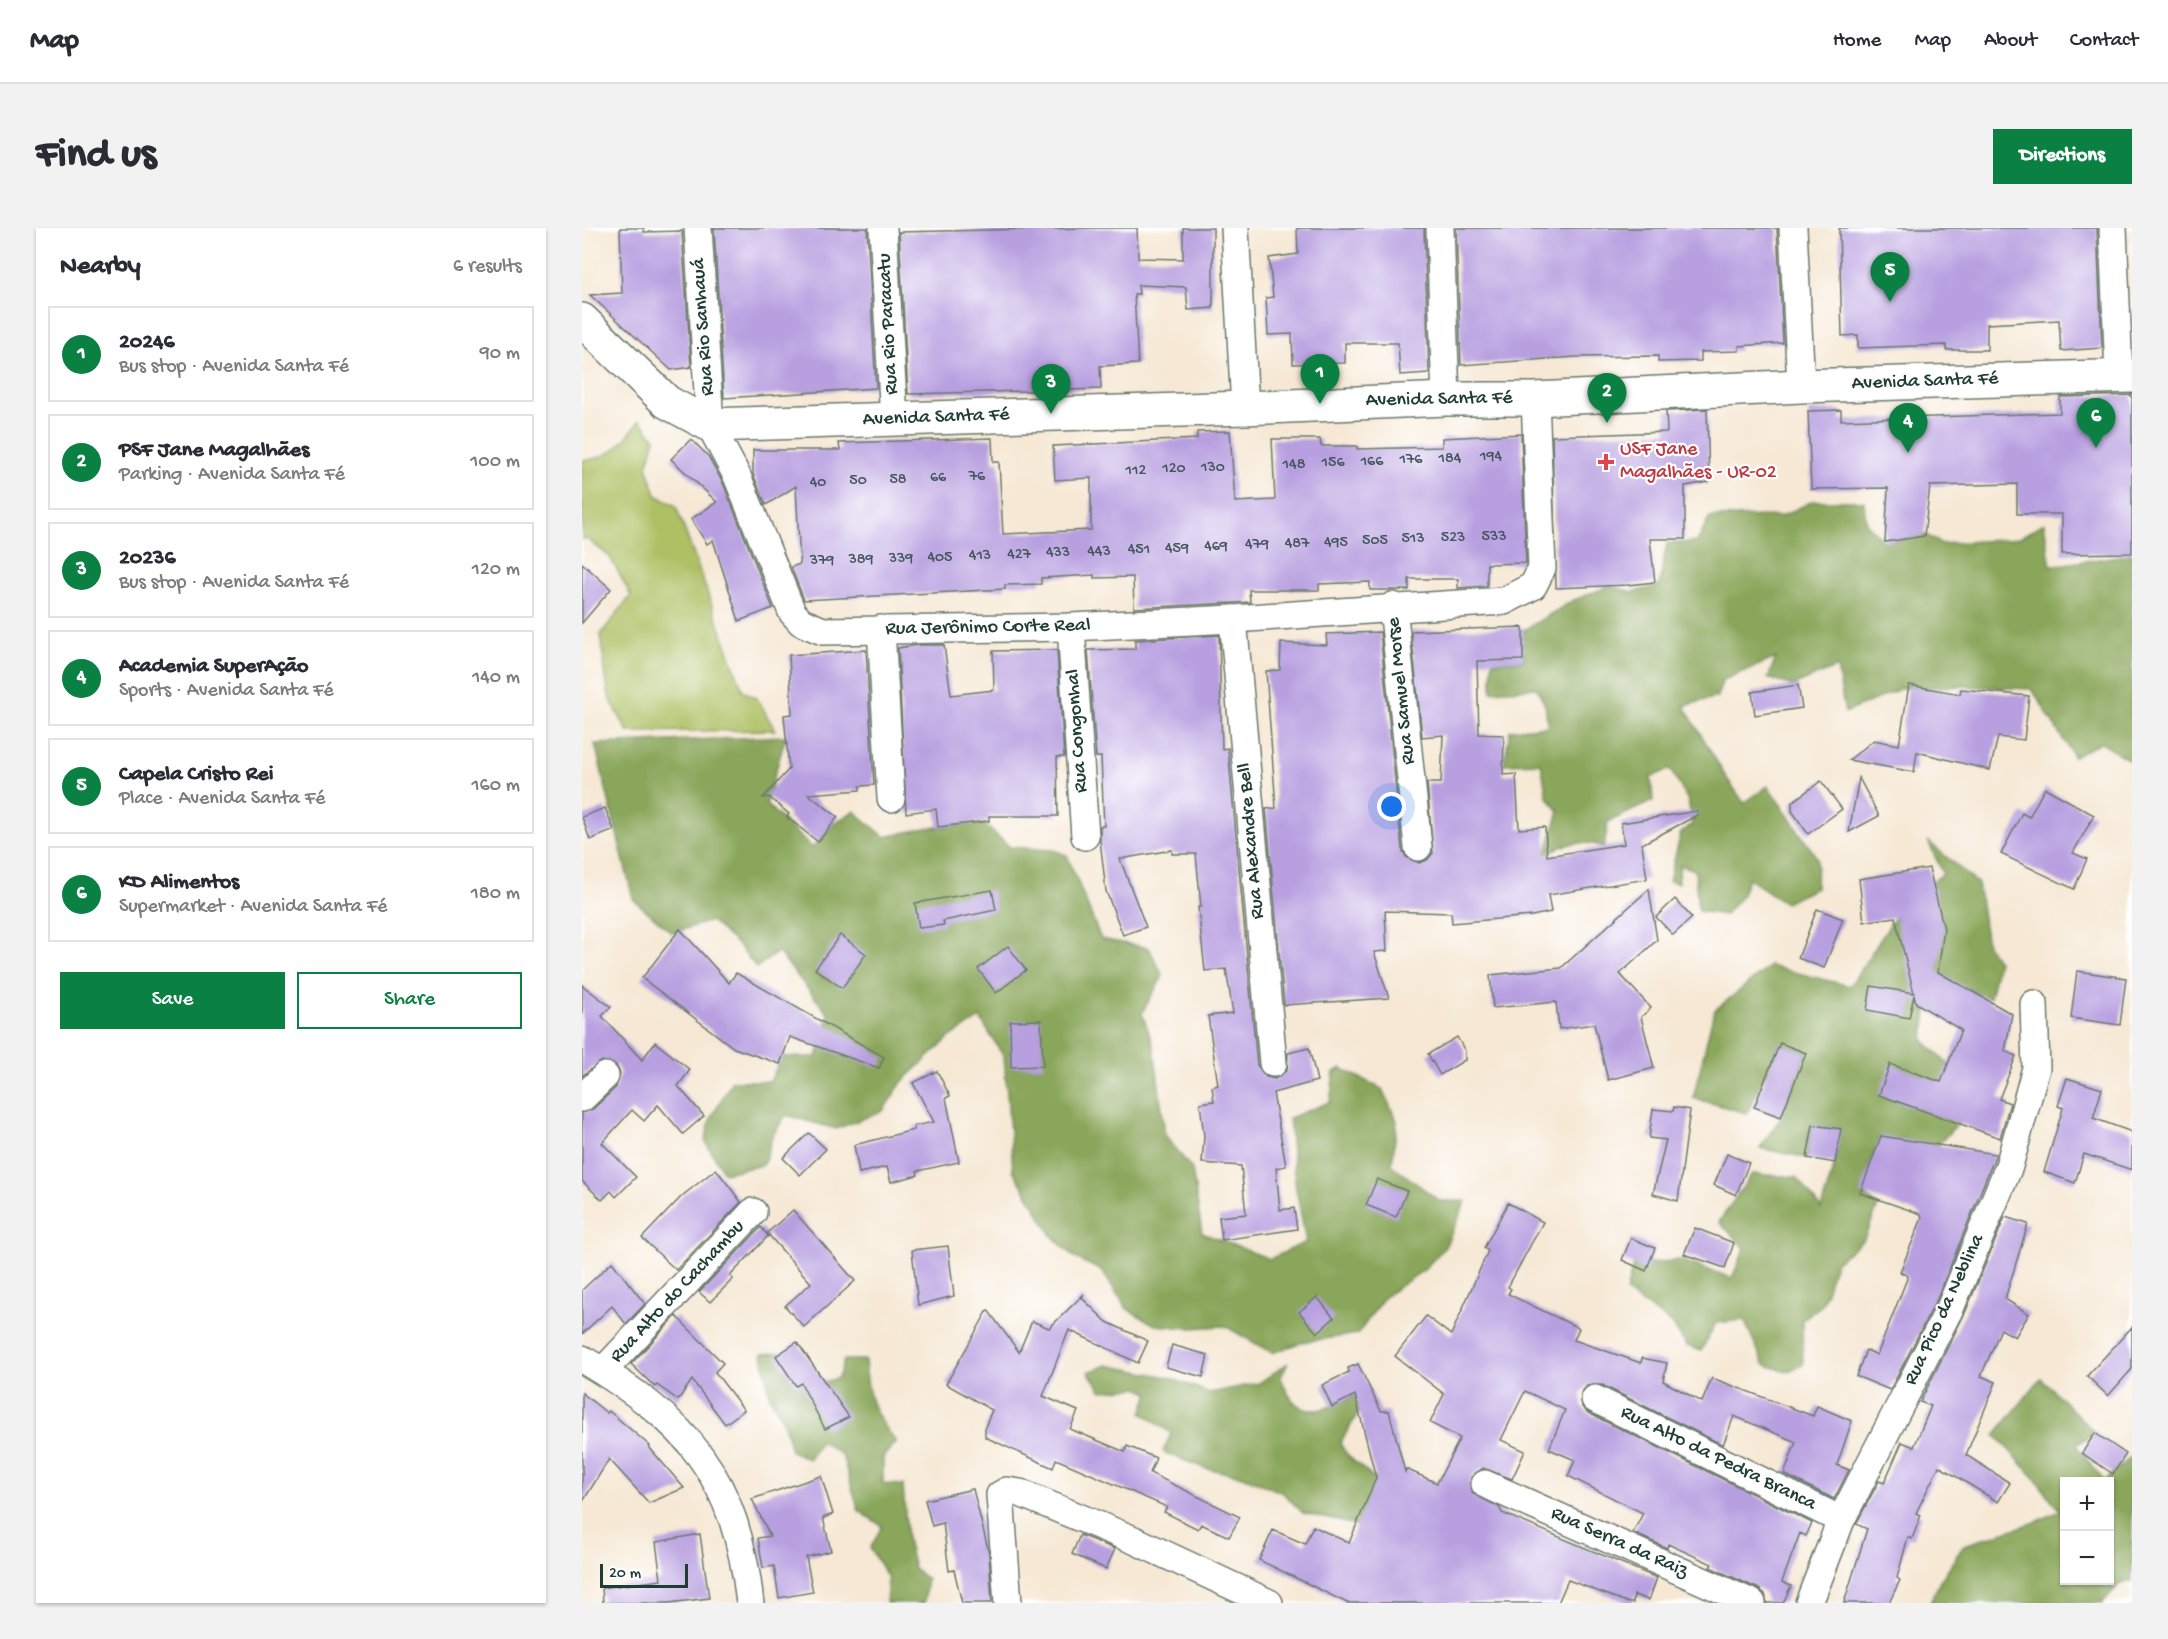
<!DOCTYPE html>
<meta charset="utf-8">
<style>
body{margin:0;font-family:"Gochi Hand",sans-serif;background:#f2f2f3;color:#2b2b33}
.controls{position:absolute;right:18px;bottom:18px;display:grid;overflow:hidden;border-radius:0px;box-shadow:0 2px 4px #0004}
.controls button{width:54px;height:54px;display:grid;place-items:center;padding:0;border:0;border-bottom:2px solid #e1e1e2;background:#fff;color:#2b2b33;font:30px sans-serif}
.scale{position:absolute;left:18px;bottom:15px;width:88px;box-sizing:border-box;padding-left:6px;border:3px solid #1f3d34;border-top:0;font-size:16px;line-height:21px;white-space:nowrap;color:#1f3d34;-webkit-text-stroke:4px #fff;paint-order:stroke}
.you{position:absolute;left:810px;top:579px;width:21px;height:21px;margin:-15px;border:4px solid #fff;border-radius:50%;background:#1a73e8;box-shadow:0 0 0 9px #1a73e833}
.badge{display:grid;place-items:center;width:39px;height:39px;border-radius:50%;background:#0b8043;color:#fff;font-size:20px;font-weight:700}
.pin{position:absolute;translate:-50% -50px;filter:drop-shadow(0 2px 3px #0008)}
.pin::after{content:'';position:absolute;top:32px;width:21px;height:18px;background:inherit;clip-path:polygon(0 0,100% 0,50% 100%)}
.list{margin:0;padding:0;list-style:none}
h2{display:flex;justify-content:space-between;align-items:center;height:78px;margin:0;padding:0 24px;font-size:26px}
h2 small{font-size:20px;font-weight:400;color:#7c7c81}
.list li{display:grid;grid-template-columns:39px 1fr auto;gap:18px;align-items:center;box-sizing:border-box;height:96px;margin:0 12px 12px;padding:0 12px;border:2px solid #e1e1e2;border-radius:0px}
.list b{display:block;font-size:22px;white-space:nowrap}
.list p{margin:0;font-size:20px;white-space:nowrap;color:#7c7c81}
.list em{font-size:20px;font-style:normal;color:#7c7c81}
.actions{display:flex;gap:12px;padding:18px 24px}
.actions a{flex:1;padding:14px 0;border:2px solid #0b8043;border-radius:0px;text-align:center;font-size:21px;color:#0b8043}
.actions .main{background:#0b8043;color:#fff}
.map{position:relative;flex:none;width:1550px;height:1375px;overflow:hidden;border-radius:0px}
header{display:flex;align-items:center;gap:36px;box-sizing:border-box;height:84px;padding:0 30px;background:#fff;border-bottom:2px solid #e1e1e2}
header strong{font-size:28px}
nav{display:flex;gap:33px;margin-inline-start:auto;font-size:21px}
.intro{display:flex;align-items:center;justify-content:space-between;box-sizing:border-box;height:144px;padding:0 36px}
h1{margin:0;font-size:42px}
.button{padding:15px 27px;border-radius:0px;background:#0b8043;color:#fff;font-size:21px;font-weight:700}
main{display:flex;gap:36px;padding:0 36px}
aside{flex:1;background:#fff;border-radius:0px;box-shadow:0 2px 4px #0004}
.map>svg:first-child{display:block}
.green{fill:#aec064;stroke:#667e4c;stroke-width:1.5}
.forest{fill:#8aa65a;stroke:#547247;stroke-width:1.5;fill-rule:evenodd}
.building{fill:#b79fe0}
.lines{fill:none;stroke-linecap:round;stroke-linejoin:round}
.minor-casing{stroke:#6a796c;stroke-width:30}
.secondary-casing{stroke:#6a796c;stroke-width:36}
.minor{stroke:#fff;stroke-width:27}
.secondary{stroke:#fff;stroke-width:33}
.health-dot{fill:#e0444e;stroke:#fff;stroke-width:2}
.labels{text-anchor:middle;dominant-baseline:central;stroke-width:4.5;stroke-linejoin:round;paint-order:stroke}
.number-label{font-size:16px;fill:#45565f}
.street-label{font-size:20px;fill:#1f3d34;stroke:#fff}
.health-label{font-size:20px;fill:#be3a42;stroke:#fff;text-anchor:start}
</style>
<header>
<strong>Map</strong>
<nav><a>Home</a><a>Map</a><a>About</a><a>Contact</a></nav>
</header>
<div class="intro"><h1>Find us</h1><a class="button">Directions</a></div>
<main>
<aside>
<h2>Nearby<small>6 results</small></h2>
<ul class="list">
<li><span class="badge">1</span><div><b>20246</b><p>Bus stop · Avenida Santa Fé</p></div><em>90 m</em></li>
<li><span class="badge">2</span><div><b>PSF Jane Magalhães</b><p>Parking · Avenida Santa Fé</p></div><em>100 m</em></li>
<li><span class="badge">3</span><div><b>20236</b><p>Bus stop · Avenida Santa Fé</p></div><em>120 m</em></li>
<li><span class="badge">4</span><div><b>Academia SuperAção</b><p>Sports · Avenida Santa Fé</p></div><em>140 m</em></li>
<li><span class="badge">5</span><div><b>Capela Cristo Rei</b><p>Place · Avenida Santa Fé</p></div><em>160 m</em></li>
<li><span class="badge">6</span><div><b>KD Alimentos</b><p>Supermarket · Avenida Santa Fé</p></div><em>180 m</em></li>
</ul>
<div class="actions"><a class="main">Save</a><a>Share</a></div>
</aside>
<div class="map">
<svg width="1550" height="1375" viewBox="0 0 1550 1375">
<rect width="100%" height="100%" fill="#fff"/>
<filter id="ink" filterUnits="userSpaceOnUse"><feTurbulence type="fractalNoise" baseFrequency=".0167" numOctaves="2"/><feDisplacementMap in="SourceGraphic" scale="12" xChannelSelector="R" yChannelSelector="G"/><feConvolveMatrix kernelMatrix="1 2 1 2 8 2 1 2 1" color-interpolation-filters="sRGB"/></filter>
<filter id="wash" filterUnits="userSpaceOnUse"><feTurbulence type="fractalNoise" baseFrequency=".008" numOctaves="4" result="noise"/><feDisplacementMap in="SourceGraphic" scale="24" xChannelSelector="R" yChannelSelector="G"/><feGaussianBlur stdDeviation="1.35" result="paint"/><feColorMatrix in="noise" values="0 0 0 0 0 0 0 0 0 0 0 0 0 0 0 0 0 1.4 0 .05"/><feComposite in="paint" operator="in"/></filter>
<g filter="url(#wash)">
<rect width="100%" height="100%" fill="#f6e8d4"/>
<path class="green" d="M 58,192 L 73,211 L 65,238 L 74,267 L 94,278 L 161,463 L 175,470 L 193,502 L 46,504 L 27,469 L 18,407 L 49,368 L 28,329 L 5,311 L 0,311 L 0,232 C 28,232 42,214 58,192 Z"/>
<g class="forest">
<path d="M 1231,273 L 1282,273 L 1284,295 L 1303,314 L 1344,307 L 1360,316 L 1437,310 L 1462,295 L 1469,338 L 1550,326 L 1550,534 L 1518,514 L 1492,529 L 1450,461 L 1378,458 L 1320,460 L 1263,485 L 1255,439 L 1211,458 L 1186,450 L 1194,430 L 1141,452 L 1135,469 L 1102,478 L 1142,546 L 1162,575 L 1186,558 L 1235,630 L 1234,660 L 1203,675 L 1166,650 L 1159,669 L 1143,687 L 1116,683 L 1113,642 L 1098,637 L 1096,655 L 1087,653 L 1099,605 L 1110,596 L 1106,572 L 1088,541 L 1069,549 L 1071,573 L 1026,594 L 1022,619 C 1001,612 982,614 964,627 L 977,583 L 965,569 L 959,535 L 922,536 L 928,502 L 966,498 L 963,477 L 955,460 L 910,463 L 910,434 L 942,432 L 937,405 L 990,373 L 1027,358 L 1051,364 L 1077,358 L 1085,315 L 1115,314 L 1128,289 L 1200,288 Z"/>
<polygon points="204,508 184,576 230,620 254,594 272,583 303,609 344,600 402,596 428,619 471,622 485,627 519,711 567,720 581,748 560,785 572,819 583,907 610,941 620,1005 688,1031 724,1014 713,955 707,890 748,874 752,844 759,840 800,861 815,893 810,937 858,973 884,973 864,1017 842,1042 802,1069 776,1106 721,1114 690,1125 643,1098 607,1100 573,1097 545,1081 520,1043 493,1030 471,1009 431,942 422,829 398,790 368,809 320,854 301,883 254,901 204,887 191,907 181,937 142,945 123,913 129,890 150,853 188,853 200,829 235,829 247,787 196,724 174,740 158,719 129,693 90,705 51,671 13,516"/>
<polygon points="1346,613 1396,656 1405,717 1416,733 1408,770 1385,761 1346,776 1341,812 1366,836 1381,890 1352,921 1297,910 1287,937 1284,968 1296,978 1282,1011 1253,1035 1240,1077 1220,1092 1221,1137 1204,1144 1182,1136 1162,1092 1134,1095 1119,1123 1105,1118 1090,1096 1044,1064 1051,1037 1098,1032 1150,1050 1163,1020 1137,994 1170,946 1215,949 1239,981 1253,935 1258,901 1231,897 1225,930 1178,920 1199,889 1224,825 1198,815 1165,885 1111,870 1132,783 1188,738 1268,758 1324,672 1361,646"/>
<path d="M 199,1125 L 226,1158 L 256,1150 L 262,1132 L 283,1132 C 286,1172 290,1182 314,1214 L 301,1229 L 301,1256 L 321,1257 L 325,1311 L 332,1341 L 345,1351 L 342,1375 L 304,1375 L 306,1350 L 288,1321 L 300,1298 L 277,1283 L 260,1227 L 239,1213 L 227,1231 L 209,1223 L 202,1195 L 188,1169 L 180,1126 Z"/>
<path d="M 706,1135 L 699,1149 C 715,1199 742,1182 778,1165 L 780,1179 L 758,1215 C 765,1230 775,1235 787,1246 C 806,1262 803,1290 806,1313 L 769,1296 L 721,1285 L 701,1265 L 661,1248 L 622,1240 L 581,1224 L 589,1205 L 560,1185 L 567,1165 L 556,1160 L 520,1163 L 506,1144 L 525,1137 L 545,1141 L 586,1149 L 628,1165 L 677,1155 Z"/>
<path d="M 1459,1150 L 1513,1205 L 1494,1217 L 1522,1253 L 1550,1228 L 1550,1353 L 1538,1356 L 1520,1375 L 1348,1375 L 1358,1353 L 1382,1317 L 1451,1295 L 1478,1283 L 1452,1249 L 1413,1207 ZM 1482,1254 L 1528,1254 L 1528,1352 L 1482,1352 Z"/>
</g>
<g id="blocks">
<g class="building">
<polygon points="38,0 62,0 62,4 100,3 109,139 89,142 8,67 40,65"/>
<polygon points="132,0 285,0 294,160 142,170"/>
<polygon points="505,0 555,0 556,30 601,31 601,0 631,0 631,80 606,82 604,59 556,57 557,66 552,66 556,136 518,138 519,161 326,166 317,4"/>
<polygon points="715,0 842,0 847,145 818,147 816,115 763,115 763,135 711,136 710,106 686,107 684,70 691,69 687,30 716,26"/>
<polygon points="874,0 1195,0 1201,115 1157,118 1157,123 1119,124 1119,133 1076,134 1076,128 994,129 879,137"/>
<polygon points="1257,0 1515,0 1520,120 1479,123 1477,92 1405,96 1405,122 1364,122 1364,117 1276,120 1276,107 1260,108"/>
<polygon points="1550,167 1550,325 1480,326 1480,286 1435,286 1435,256 1348,258 1342,308 1303,314 1306,260 1229,261 1226,183 1259,182 1259,192 1478,185 1478,169"/>
<polygon points="1125,181 1127,254 1103,258 1103,311 1068,311 1073,354 1046,357 974,360 970,208 1085,204 1084,183"/>
<polygon points="648,203 653,274 693,272 690,211 738,211 739,218 775,218 775,221 860,219 860,210 939,206 944,335 905,336 905,358 876,360 876,351 827,351 827,362 788,362 788,354 737,356 737,362 667,362 668,374 650,375 552,380 551,349 512,350 512,347 459,350 459,356 423,357 423,361 222,372 209,339 218,336 214,258 184,277 171,246 171,222 258,222 257,215 410,210 411,234 417,234 421,306 509,302 509,250 473,252 471,218 615,211 615,204"/>
<polygon points="109,211 126,228 141,255 191,380 157,393 131,312 125,316 109,291 135,274 89,231"/>
<polygon points="0,335 29,361 0,395"/>
<polygon points="941,399 941,432 895,433 897,506 922,507 921,547 934,546 937,601 963,599 965,628 1042,616 1039,595 1115,583 1116,587 1060,616 1065,651 966,667 969,684 950,688 870,695 869,685 803,683 805,723 792,724 807,770 702,777 684,581 694,580 684,443 698,442 699,415 745,417 744,406 798,404 820,621 824,629 837,635 845,632 851,625 845,555 859,555 861,507 840,509 829,403"/>
<polygon points="637,407 640,521 646,520 675,837 684,849 693,851 705,842 706,825 727,820 735,853 691,865 704,938 694,940 698,982 712,980 715,1001 640,1012 637,989 664,986 659,938 620,935 622,908 618,875 632,873 630,859 636,857 626,788 651,785 644,741 623,743 616,679 619,679 614,626 590,626 590,622 538,631 564,699 541,707 524,663 518,612 518,598 522,598 519,529 514,529 506,422 553,421 553,412"/>
<polygon points="335,417 362,417 369,467 412,462 411,423 475,422 482,529 475,529 476,588 407,588 407,593 356,599 354,581 324,585 316,420"/>
<polygon points="284,422 292,557 278,558 278,562 226,566 256,589 236,614 205,589 207,586 187,569 181,570 207,541 202,487 210,486 207,427"/>
<polygon points="1216,457 1220,480 1173,487 1170,464"/>
<polygon points="1327,457 1378,466 1379,461 1447,468 1442,512 1416,509 1408,542 1335,524 1332,544 1267,532 1292,512 1317,517"/>
<polygon points="1277,550 1297,588 1267,604"/>
<polygon points="1239,553 1260,581 1226,606 1210,583 1210,574"/>
<polygon points="1463,560 1512,587 1491,625 1505,631 1492,661 1419,626 1440,585 1447,589"/>
<polygon points="23,580 32,602 8,612 0,589"/>
<polygon points="1347,640 1362,701 1356,744 1430,786 1423,823 1434,828 1417,871 1428,875 1418,910 1297,867 1308,836 1359,854 1379,802 1334,775 1332,767 1327,790 1285,782 1289,758 1332,765 1313,689 1282,694 1277,651"/>
<polygon points="1067,661 1075,712 1038,746 1069,780 1059,789 1072,840 1026,852 1012,796 977,801 974,774 911,780 908,747 979,740"/>
<polygon points="410,662 414,682 361,693 362,697 337,700 333,675"/>
<polygon points="1093,671 1110,690 1091,707 1074,689"/>
<polygon points="1235,681 1261,691 1242,740 1216,730"/>
<polygon points="98,701 147,755 154,745 302,829 297,840 208,809 198,836 152,820 60,750"/>
<polygon points="258,707 284,726 260,760 233,741"/>
<polygon points="426,718 444,742 414,765 396,741"/>
<polygon points="1495,743 1544,750 1538,797 1489,790"/>
<polygon points="0,757 29,779 20,788 60,832 73,814 108,842 96,858 122,888 101,906 76,877 62,893 50,882 20,915 54,949 34,969 29,963 20,972 0,953 0,885 11,881 34,859 38,845 34,837 20,833 0,848"/>
<polygon points="459,792 461,838 429,839 428,793"/>
<polygon points="875,809 883,823 883,832 858,847 846,826"/>
<polygon points="1198,815 1224,825 1199,889 1172,879"/>
<polygon points="355,843 368,868 364,870 377,934 335,943 336,947 309,954 305,939 277,945 272,917 332,902 332,898 352,894 331,855"/>
<polygon points="1485,850 1520,861 1511,890 1550,904 1550,942 1502,926 1493,955 1462,944 1481,880 1476,878"/>
<polygon points="1092,879 1108,882 1096,973 1071,966 1084,912 1067,910 1071,881 1091,883"/>
<polygon points="1231,897 1259,901 1253,935 1225,930"/>
<polygon points="227,905 244,921 218,947 201,930"/>
<polygon points="1299,908 1414,926 1355,1071 1308,1162 1274,1148 1284,1122 1295,1127 1326,1048 1318,1044 1340,990 1339,986 1278,965"/>
<polygon points="1145,926 1167,935 1154,967 1132,957"/>
<polygon points="134,941 159,974 94,1042 60,1010 100,968"/>
<polygon points="795,951 825,963 814,989 784,977"/>
<polygon points="926,975 961,994 926,1059 929,1061 926,1066 997,1100 992,1112 1059,1135 1060,1130 1085,1135 1081,1153 1120,1174 1130,1150 1231,1188 1235,1178 1270,1193 1255,1237 1267,1242 1252,1271 1202,1246 1214,1214 1152,1188 1141,1217 1020,1157 1005,1158 999,1165 1000,1179 1006,1185 1230,1295 1224,1308 1218,1305 1200,1354 1209,1358 1201,1375 1185,1375 1183,1366 1177,1361 1128,1339 1130,1336 1086,1316 1085,1320 1051,1305 1061,1285 986,1248 993,1232 967,1221 983,1182 943,1163 919,1212 943,1223 930,1251 901,1240 889,1249 890,1265 917,1279 920,1285 1075,1350 1067,1372 1052,1367 1051,1375 1047,1375 986,1352 976,1375 765,1375 677,1332 691,1302 723,1316 731,1298 767,1315 794,1250 773,1167 750,1179 740,1157 767,1144 766,1140 776,1136 799,1183 807,1183 823,1244 824,1241 855,1255 878,1210 848,1195 862,1166 813,1128 844,1088 869,1107 906,1023 902,1020"/>
<polygon points="211,982 273,1053 222,1099 203,1078 229,1055 185,1005"/>
<polygon points="1423,989 1446,996 1423,1071 1447,1086 1433,1109 1419,1101 1399,1148 1414,1154 1384,1227 1428,1255 1416,1274 1357,1238 1334,1285 1339,1287 1330,1311 1326,1309 1315,1350 1318,1352 1307,1375 1262,1375 1285,1301 1274,1296 1297,1253 1302,1255 1320,1214 1332,1219 1349,1178 1338,1174 1383,1085"/>
<polygon points="179,999 186,1008 148,1048 151,1051 128,1074 117,1064"/>
<polygon points="1113,1000 1152,1015 1143,1040 1102,1026"/>
<polygon points="1049,1010 1073,1020 1064,1043 1040,1032"/>
<polygon points="366,1018 372,1068 336,1077 330,1022"/>
<polygon points="30,1034 63,1076 44,1096 30,1078 0,1106 0,1062"/>
<polygon points="502,1066 500,1070 525,1094 566,1113 556,1135 487,1102 461,1168 496,1183 488,1201 543,1224 545,1218 574,1230 568,1245 658,1289 647,1309 619,1296 616,1301 582,1284 585,1279 474,1231 471,1240 403,1209 403,1199 410,1182 364,1156 406,1082 437,1124 450,1093 467,1100"/>
<polygon points="735,1069 752,1090 735,1105 717,1084"/>
<polygon points="94,1088 141,1135 133,1144 162,1182 143,1196 110,1152 96,1172 75,1157 73,1159 49,1136"/>
<polygon points="1550,1099 1550,1141 1526,1168 1505,1148"/>
<polygon points="215,1114 267,1189 243,1201 219,1155 214,1158 194,1128"/>
<polygon points="590,1117 626,1127 621,1149 584,1139"/>
<polygon points="0,1165 25,1185 27,1183 68,1218 67,1219 102,1260 67,1275 27,1231 0,1275"/>
<polygon points="1513,1205 1544,1226 1531,1246 1500,1225"/>
<polygon points="239,1248 251,1286 241,1290 249,1323 224,1329 231,1364 197,1370 192,1338 181,1340 176,1310 188,1308 170,1271"/>
<polygon points="391,1261 407,1325 410,1375 380,1375 372,1342 367,1343 361,1295 350,1298 343,1272"/>
<polygon points="118,1306 127,1370 87,1375 21,1375 20,1360 79,1352 74,1314"/>
<polygon points="498,1307 533,1321 524,1341 490,1326"/>
</g>
</g>
</g>
<g filter="url(#ink)">
<use href="#blocks" fill-opacity="0" stroke="#6a796c" stroke-width="1.5"/>
<g class="lines">
<defs>
<g id="minor">
<polyline points="116,0 128,197 155,248 210,384 219,394 241,403 489,399 651,391 922,373 951,358 960,340 953,171"/>
<polyline points="301,0 312,192"/>
<polyline points="653,0 663,180"/>
<polyline points="858,0 864,171"/>
<polyline points="1211,0 1219,158"/>
<polyline points="1531,0 1537,148"/>
<polyline points="811,378 836,619"/>
<polyline points="651,391 691,835"/>
<polyline points="489,399 503,608"/>
<polyline points="299,401 309,570"/>
<polyline points="0,870 23,848"/>
<path d="M 0,1131 C 107,1194 154,1248 168,1375"/>
<polyline points="21,1143 171,984"/>
<polyline points="1013,1171 1259,1292"/>
<polyline points="903,1256 1170,1375"/>
<polyline points="426,1375 418,1267 425,1263 438,1265 552,1312 687,1375"/>
<polyline points="1227,1375 1259,1292 1369,1078 1427,938 1454,840 1452,776"/>
</g>
<polyline id="secondary" points="0,92 85,174 128,197 663,180 864,171 953,171 1219,158 1550,148"/>
</defs>
<use href="#minor" class="minor-casing"/>
<use href="#secondary" class="secondary-casing"/>
<use href="#minor" class="minor"/>
<use href="#secondary" class="secondary"/>
</g>
</g>
<path class="health-dot" d="M1021 225h6v6h6v6h-6v6h-6v-6h-6v-6h6z"/>
<g class="labels">
<g class="number-label">
<text x="909" y="229">194</text>
<text x="868" y="231">184</text>
<text x="829" y="232">176</text>
<text x="790" y="234">166</text>
<text x="751" y="235">156</text>
<text x="712" y="237">148</text>
<text x="631" y="240">130</text>
<text x="592" y="241">120</text>
<text x="554" y="243">112</text>
<text x="395" y="249">76</text>
<text x="356" y="250">66</text>
<text x="316" y="252">58</text>
<text x="276" y="253">50</text>
<text x="236" y="255">40</text>
<text x="912" y="309">533</text>
<text x="871" y="310">523</text>
<text x="831" y="311">513</text>
<text x="793" y="313">505</text>
<text x="754" y="315">495</text>
<text x="715" y="316">487</text>
<text x="675" y="317">479</text>
<text x="634" y="319">469</text>
<text x="595" y="321">459</text>
<text x="557" y="322">451</text>
<text x="517" y="324">443</text>
<text x="476" y="325">433</text>
<text x="437" y="327">427</text>
<text x="398" y="328">413</text>
<text x="358" y="330">405</text>
<text x="319" y="331">339</text>
<text x="279" y="332">389</text>
<text x="240" y="333">379</text>
</g>
<g class="street-label">
<text transform="translate(307 96) rotate(-93)">Rua Rio Paracatu</text>
<text transform="translate(122 99) rotate(-94)">Rua Rio Sanhauá</text>
<text transform="translate(1343 154) rotate(-2)">Avenida Santa Fé</text>
<text transform="translate(857 172) rotate(-1)">Avenida Santa Fé</text>
<text transform="translate(354 190) rotate(-2)">Avenida Santa Fé</text>
<text transform="translate(406 400) rotate(-1)">Rua Jerônimo Corte Real</text>
<text transform="translate(820 463) rotate(-96)">Rua Samuel Morse</text>
<text transform="translate(496 503) rotate(-94)">Rua Congonhal</text>
<text transform="translate(670 613) rotate(-95)">Rua Alexandre Bell</text>
<text transform="translate(96 1064) rotate(-47)">Rua Alto do Cachambu</text>
<text transform="translate(1363 1082) rotate(-65)">Rua Pico da Neblina</text>
<text transform="translate(1136 1231) rotate(26)">Rua Alto da Pedra Branca</text>
<text transform="translate(1037 1315) rotate(24)">Rua Serra da Raiz</text>
</g>
<g class="health-label">
<text x="1038" y="222">USF Jane<tspan x="1038" dy="23">Magalhães - UR-02</tspan></text>
</g>
</g>
</svg>
<div class="controls">
<button>+</button>
<button>−</button>
</div>
<div class="scale">20 m</div>
<div class="you"></div>
<div class="pin badge" style="left:738px;top:176px">1</div>
<div class="pin badge" style="left:1025px;top:195px">2</div>
<div class="pin badge" style="left:469px;top:186px">3</div>
<div class="pin badge" style="left:1326px;top:225px">4</div>
<div class="pin badge" style="left:1308px;top:74px">5</div>
<div class="pin badge" style="left:1514px;top:220px">6</div>
</div>
</main>
